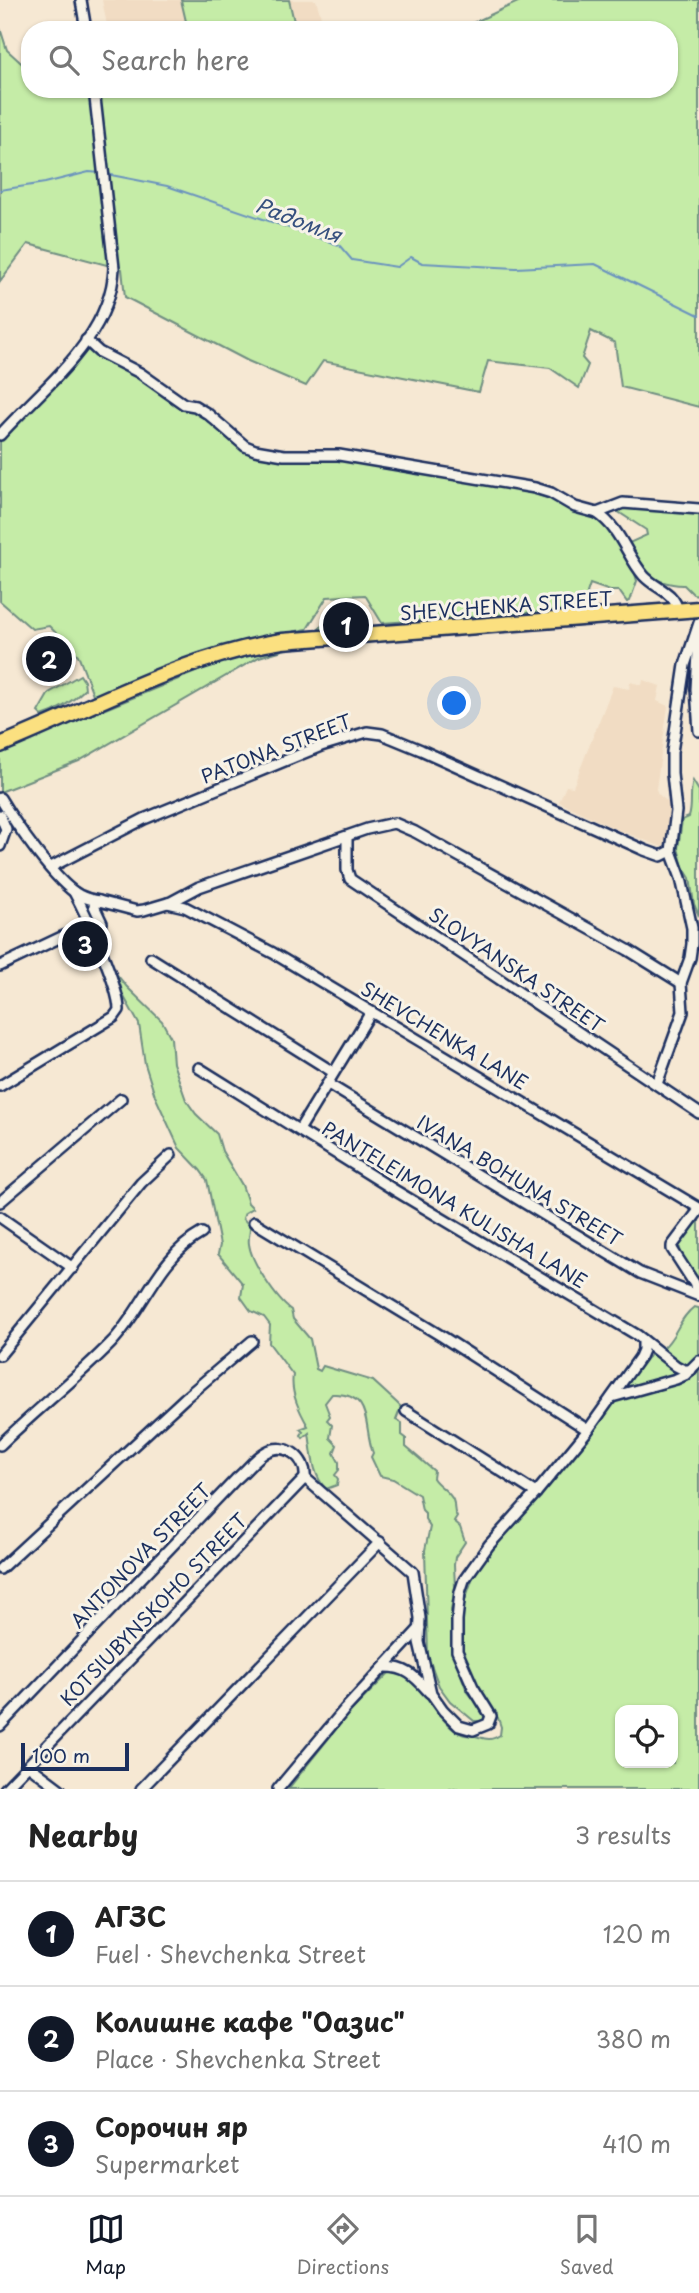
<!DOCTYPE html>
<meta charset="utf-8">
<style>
body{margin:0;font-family:"Playpen Sans",sans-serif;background:#f2f2f2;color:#222}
.controls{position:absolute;right:21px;bottom:21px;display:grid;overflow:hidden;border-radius:14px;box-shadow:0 2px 5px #0004}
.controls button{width:63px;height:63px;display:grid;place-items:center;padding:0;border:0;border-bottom:2px solid #e0e0e0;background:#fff;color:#222;font:35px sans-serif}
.scale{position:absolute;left:21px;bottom:18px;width:108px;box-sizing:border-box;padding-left:7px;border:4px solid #1b2f5e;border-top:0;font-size:19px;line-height:24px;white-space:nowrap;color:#1b2f5e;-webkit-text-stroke:5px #f7f3e8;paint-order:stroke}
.you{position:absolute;left:455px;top:704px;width:24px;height:24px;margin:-18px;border:5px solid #fff;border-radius:50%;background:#1a73e8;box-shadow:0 0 0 10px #1a73e833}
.badge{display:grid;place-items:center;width:46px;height:46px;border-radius:50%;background:#111827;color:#fff;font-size:23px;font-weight:700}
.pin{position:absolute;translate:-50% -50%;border:4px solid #fff;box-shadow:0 2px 7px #0006}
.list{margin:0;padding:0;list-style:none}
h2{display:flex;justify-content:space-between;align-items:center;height:91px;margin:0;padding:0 28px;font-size:30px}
h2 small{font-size:23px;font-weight:400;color:#767676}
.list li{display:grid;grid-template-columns:46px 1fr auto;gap:21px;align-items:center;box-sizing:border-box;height:105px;padding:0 28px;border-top:2px solid #e0e0e0}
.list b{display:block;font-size:26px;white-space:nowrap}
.list p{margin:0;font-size:23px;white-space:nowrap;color:#767676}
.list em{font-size:23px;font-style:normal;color:#767676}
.icon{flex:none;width:38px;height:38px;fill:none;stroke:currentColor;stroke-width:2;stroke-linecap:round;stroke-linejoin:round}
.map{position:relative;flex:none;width:699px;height:1789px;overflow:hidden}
.search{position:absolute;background:#fff;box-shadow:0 2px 5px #0004;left:21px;right:21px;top:21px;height:77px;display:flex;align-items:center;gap:18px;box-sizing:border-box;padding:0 24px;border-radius:28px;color:#767676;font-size:26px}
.sheet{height:406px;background:#fff}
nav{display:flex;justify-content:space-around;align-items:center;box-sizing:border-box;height:98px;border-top:2px solid #e0e0e0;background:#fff;font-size:19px;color:#767676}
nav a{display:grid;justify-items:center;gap:4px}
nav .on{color:#111827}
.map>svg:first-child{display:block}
.built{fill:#f1dcc3}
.green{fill:#c5eca7;stroke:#708e82;stroke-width:2;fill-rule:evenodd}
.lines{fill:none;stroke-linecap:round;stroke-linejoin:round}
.stream{stroke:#6b93be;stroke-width:2}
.street-casing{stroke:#1b2f5e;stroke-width:14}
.primary-casing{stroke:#1b2f5e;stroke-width:19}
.street{stroke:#f7f3e8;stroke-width:9}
.primary{stroke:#fbe080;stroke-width:14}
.labels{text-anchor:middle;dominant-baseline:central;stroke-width:6;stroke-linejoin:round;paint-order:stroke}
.street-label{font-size:19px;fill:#1b2f5e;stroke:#f7f3e8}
.water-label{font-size:21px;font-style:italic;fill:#36507e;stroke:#f7f3e8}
</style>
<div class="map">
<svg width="699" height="1789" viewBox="0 0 699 1789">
<rect width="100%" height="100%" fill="#f6e8d3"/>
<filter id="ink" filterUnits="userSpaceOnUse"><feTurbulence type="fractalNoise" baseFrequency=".0143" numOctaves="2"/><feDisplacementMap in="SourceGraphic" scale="14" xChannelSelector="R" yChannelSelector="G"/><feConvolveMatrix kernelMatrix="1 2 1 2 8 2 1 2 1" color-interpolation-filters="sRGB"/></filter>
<g filter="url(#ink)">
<g class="built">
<polygon points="102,0 316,0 325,30 108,30"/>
<polygon points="643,680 660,686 657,701 668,706 656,789 658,794 669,803 668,843 662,847 616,829 559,802 566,786 573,787 613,686 629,689 630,682 642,685"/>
</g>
<g class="green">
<polygon points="181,0 289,0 296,30 188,30"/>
<polygon points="522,0 699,0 699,407 621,387 615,343 591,331 582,358 588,365 579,388 550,368 488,361 479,392 323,361 306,386 248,361 125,297 122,269 28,244 0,281 0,28 7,50 30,71 30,89 669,89 669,30 458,30"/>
<path d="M 89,347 L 205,416 L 246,452 L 349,460 L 508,487 L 553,499 L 600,518 L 623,548 L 629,543 L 647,535 L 646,530 L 617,511 L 625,507 L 699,512 L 699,595 L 693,594 L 684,585 C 669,586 656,578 641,577 L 634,570 L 637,581 L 630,601 L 627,602 L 619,591 L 610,591 L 590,584 L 587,593 L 594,606 L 583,609 L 382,623 L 365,595 L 327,597 L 307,629 L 231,644 L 164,667 L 94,697 L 78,655 L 49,626 L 32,629 L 0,601 L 0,440 L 54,387 Z"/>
<polygon points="363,619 368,623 366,628 320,632 319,629 325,622"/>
<polygon points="279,648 286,649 259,657 79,761 0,792 0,752 220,662"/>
<path d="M 80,675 L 84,681 L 85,689 C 73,701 58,711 42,716 L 38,712 L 49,693 Z"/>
<path d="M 693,781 L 699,791 L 699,916 L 694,904 L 690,878 L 683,867 L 678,848 L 682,820 L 689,817 C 693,805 689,793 693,781 Z"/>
<path d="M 111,967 L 127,987 L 162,1021 L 171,1038 L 173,1063 L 186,1100 L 196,1114 L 217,1134 L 222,1151 L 242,1185 L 248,1203 L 253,1208 L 245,1213 L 243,1218 L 250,1227 C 250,1232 248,1239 249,1244 C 251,1262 277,1300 291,1310 L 293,1319 L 310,1339 L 316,1369 L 320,1371 L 323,1366 L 373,1381 L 397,1403 L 401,1407 L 396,1420 L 402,1423 L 402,1435 L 406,1438 L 406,1447 L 434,1471 L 433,1478 C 438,1486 449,1491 453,1500 C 456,1507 452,1510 457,1517 L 454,1522 L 460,1527 L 465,1542 L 455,1557 L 454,1565 L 455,1587 L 451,1610 L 454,1656 L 467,1691 L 487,1715 L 485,1721 L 474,1721 L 450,1701 L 439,1686 L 428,1656 L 425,1550 L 430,1527 L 425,1519 L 425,1513 L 422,1510 L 419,1495 L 393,1479 L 380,1476 L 371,1457 L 373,1453 C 363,1428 374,1392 332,1394 L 325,1403 L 330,1416 L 327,1420 L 332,1425 L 330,1438 L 337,1445 L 334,1453 L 339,1462 L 339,1470 L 335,1475 L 338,1479 L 337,1485 L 326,1489 C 312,1475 312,1452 309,1433 L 303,1438 L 301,1435 L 303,1432 L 300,1429 L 308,1426 C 300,1412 290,1393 293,1375 L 269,1343 L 270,1325 L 264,1317 L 251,1311 L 241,1297 L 243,1284 L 218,1254 L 220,1245 L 207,1180 L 200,1170 L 179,1148 L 155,1096 L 145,1064 L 139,1024 L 118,986 Z"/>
<polygon points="699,1220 699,1283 682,1257 679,1245"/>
<path d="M 694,1307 L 699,1308 L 699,1358 L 693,1366 L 681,1367 L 662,1349 C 677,1337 678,1319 694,1307 Z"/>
<path d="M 655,1352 L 690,1375 L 699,1371 L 699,1789 L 288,1789 L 349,1713 L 392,1670 C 428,1682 436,1724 462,1734 C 467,1736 474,1735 479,1737 C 488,1740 492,1740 500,1735 L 501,1727 L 498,1718 L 475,1688 L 461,1650 L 461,1612 L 476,1568 L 602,1421 L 636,1366 ZM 620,1710 L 673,1710 L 673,1763 L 620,1763 Z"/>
</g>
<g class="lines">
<g class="stream">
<polyline points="106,174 167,186 339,245 352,260 397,267 411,257 422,263 516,268 595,264 699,315"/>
<polyline points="0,190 45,183 89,172 101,173"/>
</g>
<defs>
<g id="street">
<polyline points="81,0 86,30"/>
<polyline points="86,340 99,352 140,373 184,404 195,406 208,414 245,446 255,450 284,455 339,455 535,488 551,493 575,507 597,513 623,503 699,509"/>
<path d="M 0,435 C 43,387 111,338 114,268 L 94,89"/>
<path d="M 597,513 C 621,529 626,555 644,576 C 656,589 675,592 678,611"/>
<polyline points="699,635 696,689 699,731"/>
<path d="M 0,798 C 15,823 55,882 79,895 C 85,898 92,900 99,901"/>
<polyline points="0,815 6,829 0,846"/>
<polyline points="347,837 347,870 350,879 699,1113"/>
<polyline points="51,867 144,819 321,746 367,732 382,734 421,750 644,850 661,856 671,851"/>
<polyline points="168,903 185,907 273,953 699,1208"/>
<polyline points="151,958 333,1072"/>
<polyline points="0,966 89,924 102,923 94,906 99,901 137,911 144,910 171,902 199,887 367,829 394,823 415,832 628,950 681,983"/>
<polyline points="199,1068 396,1191 637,1335 676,1366 684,1370 691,1370"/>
<polyline points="328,1084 640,1273 699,1296"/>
<polyline points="657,1084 683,1012 681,983 690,958 692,944 692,928 681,878 671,851 676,811 672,774 672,752 685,665 699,623"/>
<path d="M 0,1086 L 114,1017 L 119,1010 C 119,986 86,914 74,892"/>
<polyline points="299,1130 371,1012"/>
<polyline points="0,1202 121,1099"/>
<polyline points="699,1210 672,1246 672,1249 694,1283 699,1296"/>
<polyline points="0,1217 73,1268"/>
<polyline points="254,1222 443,1337 588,1430"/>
<polyline points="0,1355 141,1183 171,1155"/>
<polyline points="612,1397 676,1379 685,1375 699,1361"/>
<path d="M 0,1445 C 36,1410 76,1379 111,1343 C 144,1309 158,1257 202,1233"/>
<polyline points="305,1478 413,1572 420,1618 419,1642 431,1693 443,1710 459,1726 473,1730 488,1724 491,1716 473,1687 457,1651 457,1620 460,1592 464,1580 489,1545 536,1493 406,1411"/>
<polyline points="536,1493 588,1430 640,1357 643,1350 643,1340"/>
<polyline points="0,1569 185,1398 252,1341"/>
<path d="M 386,1667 C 408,1667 416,1678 430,1693"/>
<path d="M 0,1726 L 236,1479 C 246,1471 255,1458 266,1452 C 285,1441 307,1458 305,1478"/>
<polyline points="28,1765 60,1789"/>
<polyline points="5,1789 305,1478"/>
<polyline points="141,1789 380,1542"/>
<polyline points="278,1789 345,1709 420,1628"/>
</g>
<path id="primary" d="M 0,745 C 92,708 183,656 282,641 L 699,609"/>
</defs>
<use href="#street" class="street-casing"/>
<use href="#primary" class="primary-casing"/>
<use href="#street" class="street"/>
<use href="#primary" class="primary"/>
</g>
</g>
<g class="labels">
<g class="street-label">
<text transform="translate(506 605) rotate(-4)">SHEVCHENKA STREET</text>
<text transform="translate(276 748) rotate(-21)">PATONA STREET</text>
<text transform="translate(517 969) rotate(34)">SLOVYANSKA STREET</text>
<text transform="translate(445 1035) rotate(31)">SHEVCHENKA LANE</text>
<text transform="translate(520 1180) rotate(31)">IVANA BOHUNA STREET</text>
<text transform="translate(455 1204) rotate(31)">PANTELEIMONA KULISHA LANE</text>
<text transform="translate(140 1555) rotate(-46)">ANTONOVA STREET</text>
<text transform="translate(153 1609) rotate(-46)">KOTSIUBYNSKOHO STREET</text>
</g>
<g class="water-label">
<text transform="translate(299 219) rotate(21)">Радомля</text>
</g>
</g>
</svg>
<div class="controls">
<button><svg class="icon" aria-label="locate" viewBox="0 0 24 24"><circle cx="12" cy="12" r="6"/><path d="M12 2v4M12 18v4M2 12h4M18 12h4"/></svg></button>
</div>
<div class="scale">100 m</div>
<div class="you"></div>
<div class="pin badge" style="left:346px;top:625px">1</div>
<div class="pin badge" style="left:49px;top:659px">2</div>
<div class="pin badge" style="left:85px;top:944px">3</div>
<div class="search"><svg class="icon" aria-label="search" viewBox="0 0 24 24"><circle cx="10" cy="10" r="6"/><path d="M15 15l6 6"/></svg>Search here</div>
</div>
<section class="sheet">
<h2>Nearby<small>3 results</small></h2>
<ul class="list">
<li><span class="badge">1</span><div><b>АГЗС</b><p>Fuel · Shevchenka Street</p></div><em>120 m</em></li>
<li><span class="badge">2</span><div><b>Колишнє кафе &quot;Оазис&quot;</b><p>Place · Shevchenka Street</p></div><em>380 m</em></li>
<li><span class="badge">3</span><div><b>Сорочин яр</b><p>Supermarket</p></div><em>410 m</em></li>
</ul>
</section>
<nav>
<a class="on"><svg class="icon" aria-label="map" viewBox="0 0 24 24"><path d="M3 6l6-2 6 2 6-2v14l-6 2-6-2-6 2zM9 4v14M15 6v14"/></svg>Map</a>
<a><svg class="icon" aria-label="directions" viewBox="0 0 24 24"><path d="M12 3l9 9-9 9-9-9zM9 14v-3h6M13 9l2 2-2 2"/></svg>Directions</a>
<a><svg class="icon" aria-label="saved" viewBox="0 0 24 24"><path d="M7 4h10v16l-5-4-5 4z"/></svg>Saved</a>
</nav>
